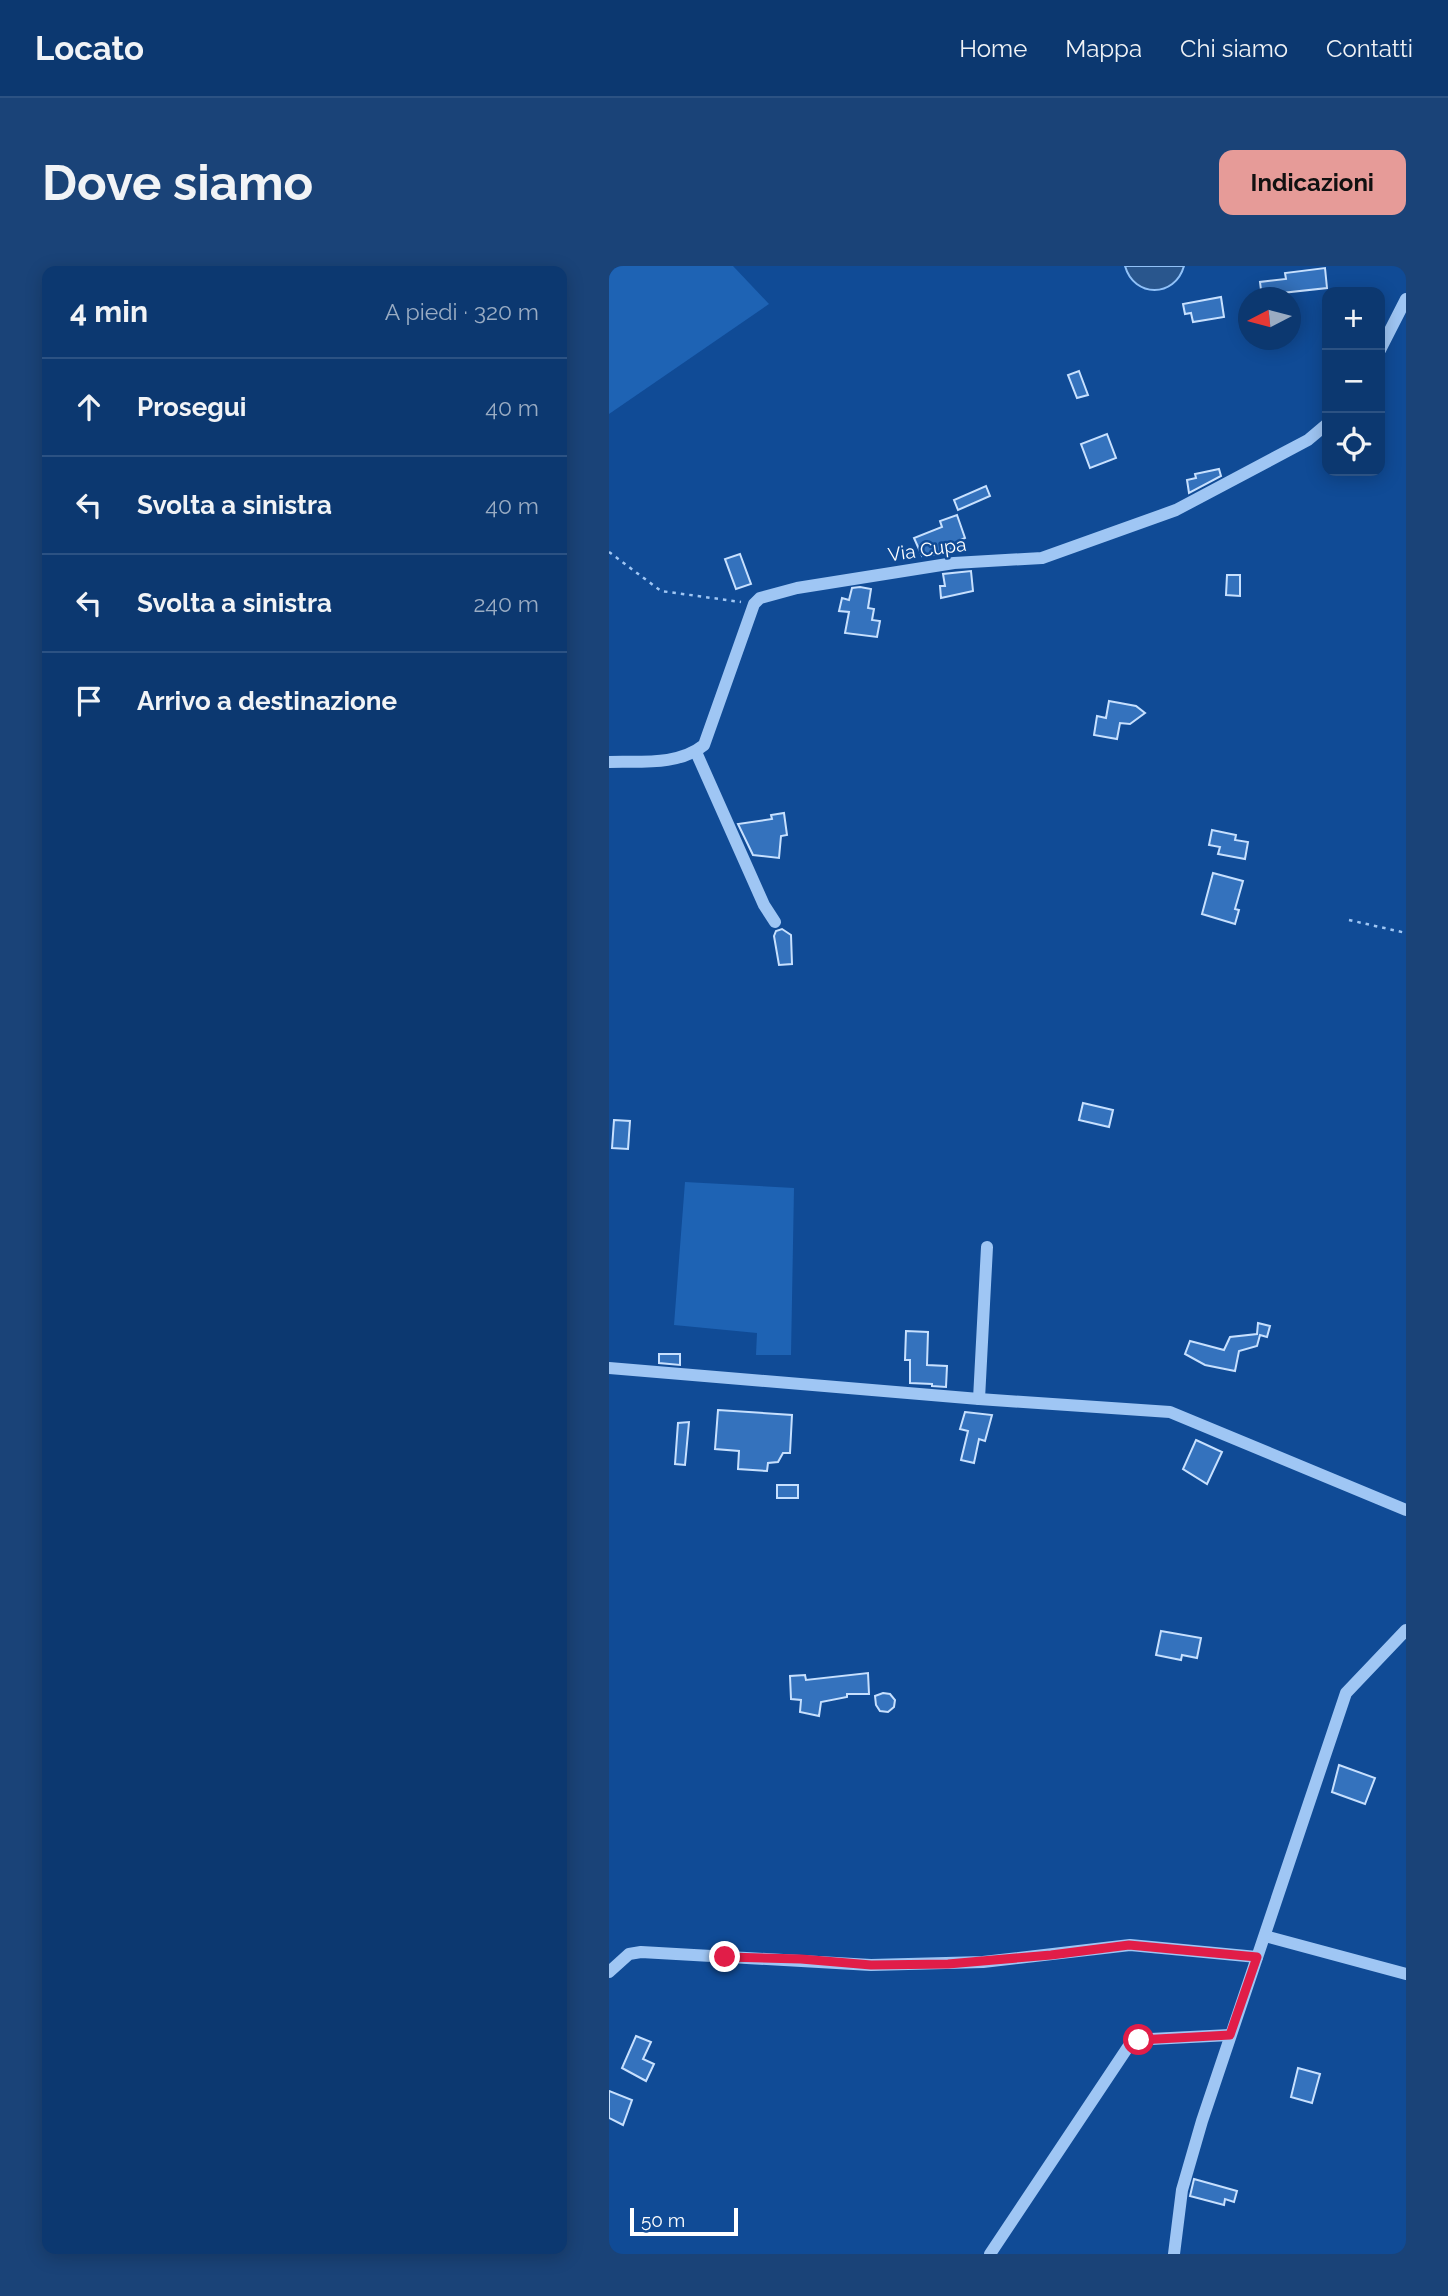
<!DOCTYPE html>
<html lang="it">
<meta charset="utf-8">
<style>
body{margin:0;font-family:Raleway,sans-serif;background:#1a4378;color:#f1f3f6}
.controls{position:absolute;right:21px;top:21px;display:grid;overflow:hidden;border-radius:14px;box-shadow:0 4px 18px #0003}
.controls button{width:63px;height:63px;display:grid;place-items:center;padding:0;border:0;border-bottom:2px solid #2c5283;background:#0c3870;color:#f1f3f6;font:35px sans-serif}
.compass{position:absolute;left:629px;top:21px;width:63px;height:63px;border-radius:50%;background:#0c3870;box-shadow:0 4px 18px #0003;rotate:264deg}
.scale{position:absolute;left:21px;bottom:18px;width:108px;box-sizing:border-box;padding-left:7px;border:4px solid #fff;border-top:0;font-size:19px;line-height:24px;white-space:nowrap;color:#fff;-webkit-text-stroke:5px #104b96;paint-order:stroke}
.stop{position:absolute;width:21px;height:21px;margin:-16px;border:5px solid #e11d48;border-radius:50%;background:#fff}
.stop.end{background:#e11d48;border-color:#fff;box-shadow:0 2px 7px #0008}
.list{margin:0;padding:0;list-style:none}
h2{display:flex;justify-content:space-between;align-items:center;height:91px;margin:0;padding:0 28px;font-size:30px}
h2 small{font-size:23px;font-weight:400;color:#9aacc3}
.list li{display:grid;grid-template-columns:46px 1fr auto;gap:21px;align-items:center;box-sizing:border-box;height:98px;padding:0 28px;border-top:2px solid #2c5283}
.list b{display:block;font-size:26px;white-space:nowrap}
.list em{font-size:23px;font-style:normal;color:#9aacc3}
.icon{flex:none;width:38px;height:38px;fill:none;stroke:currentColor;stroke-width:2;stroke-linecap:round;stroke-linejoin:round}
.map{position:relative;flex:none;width:797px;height:1988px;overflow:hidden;border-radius:14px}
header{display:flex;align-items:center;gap:42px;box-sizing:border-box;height:98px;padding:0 35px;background:#0c3870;border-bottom:2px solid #2c5283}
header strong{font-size:33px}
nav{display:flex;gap:38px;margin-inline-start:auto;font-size:24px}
.intro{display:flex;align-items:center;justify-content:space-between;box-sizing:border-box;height:168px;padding:0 42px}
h1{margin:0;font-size:49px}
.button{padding:18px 32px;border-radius:14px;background:#e69b98;color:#111;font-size:24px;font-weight:700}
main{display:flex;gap:42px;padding:0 42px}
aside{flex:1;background:#0c3870;border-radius:14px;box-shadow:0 4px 18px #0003}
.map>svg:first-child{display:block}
.green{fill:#1e63b4}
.water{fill:#29568d;stroke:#90c1f8;stroke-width:2}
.building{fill:#3472bd;stroke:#c7e0fe;stroke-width:2}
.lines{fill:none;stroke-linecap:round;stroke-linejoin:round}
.path{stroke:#9fc6f4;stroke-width:2.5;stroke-dasharray:3.5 5;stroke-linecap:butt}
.minor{stroke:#9fc6f4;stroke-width:12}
.route{stroke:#e11d48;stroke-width:9}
.labels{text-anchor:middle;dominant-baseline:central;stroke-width:5;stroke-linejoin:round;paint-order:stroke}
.street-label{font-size:19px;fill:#fff;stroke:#104b96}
</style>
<header>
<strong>Locato</strong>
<nav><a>Home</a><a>Mappa</a><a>Chi siamo</a><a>Contatti</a></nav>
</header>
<div class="intro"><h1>Dove siamo</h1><a class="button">Indicazioni</a></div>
<main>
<aside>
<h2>4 min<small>A piedi · 320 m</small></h2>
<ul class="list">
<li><svg class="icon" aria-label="ahead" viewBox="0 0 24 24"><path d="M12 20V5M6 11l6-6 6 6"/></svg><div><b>Prosegui</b></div><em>40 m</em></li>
<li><svg class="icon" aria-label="left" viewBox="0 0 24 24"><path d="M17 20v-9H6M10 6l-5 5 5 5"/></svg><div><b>Svolta a sinistra</b></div><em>40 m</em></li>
<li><svg class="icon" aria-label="left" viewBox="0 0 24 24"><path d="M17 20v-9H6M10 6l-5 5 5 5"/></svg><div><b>Svolta a sinistra</b></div><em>240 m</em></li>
<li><svg class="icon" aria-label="arrive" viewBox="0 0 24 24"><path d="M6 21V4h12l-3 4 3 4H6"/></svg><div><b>Arrivo a destinazione</b></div></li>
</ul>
</aside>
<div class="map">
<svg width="797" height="1988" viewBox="0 0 797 1988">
<rect width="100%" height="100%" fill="#104b96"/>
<g class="green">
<polygon points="0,0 124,0 160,38 0,148"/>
<polygon points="76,916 185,922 182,1089 147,1089 148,1067 65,1059"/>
</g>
<path class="water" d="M 516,0 L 575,0 C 566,32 525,32 516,0 Z"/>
<g class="building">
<polygon points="716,2 718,22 673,27 673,32 653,32 651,16 677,13 676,7"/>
<polygon points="612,31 615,51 584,56 582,47 576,48 574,38"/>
<polygon points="470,105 479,129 468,132 459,109"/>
<polygon points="498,168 507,192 481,202 472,178"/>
<polygon points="610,203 612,210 580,227 578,214 587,212 586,208"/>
<polygon points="377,220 381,230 349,244 345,234"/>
<polygon points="348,249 356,272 349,275 351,280 327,289 323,289 322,287 313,290 305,272 333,261 331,255"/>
<polygon points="131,288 142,318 127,323 116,293"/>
<polygon points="362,305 364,325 332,332 331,320 336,320 334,308"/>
<polygon points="618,309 631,309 631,330 617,329"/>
<polygon points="251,321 262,323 259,342 265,343 263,354 271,355 268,371 236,367 240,346 230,345 233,332 240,334 243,322"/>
<polygon points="500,435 527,440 536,447 521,458 511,457 508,473 485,469 488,450 497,452"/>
<polygon points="175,547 178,569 172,570 170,592 144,589 129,558 163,553 162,549"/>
<polygon points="603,564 627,569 626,574 639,576 636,593 609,588 611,581 600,579"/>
<polygon points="604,607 634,615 626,643 630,644 626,658 593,648"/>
<polygon points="173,663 182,669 183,698 170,699 165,670 167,665"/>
<polygon points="474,837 504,844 500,861 470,854"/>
<polygon points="5,854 21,855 19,883 3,882"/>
<polygon points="649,1057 661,1060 658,1071 651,1069 648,1080 630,1085 626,1105 596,1099 576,1088 581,1075 615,1084 621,1071 648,1068"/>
<polygon points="297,1065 319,1066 318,1099 338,1100 337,1121 323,1120 323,1118 301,1117 301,1094 296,1094"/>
<polygon points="50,1088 71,1088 71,1099 50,1097"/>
<polygon points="109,1144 183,1149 181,1187 174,1187 169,1196 159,1197 158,1205 129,1203 130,1185 106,1183"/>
<polygon points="356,1146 383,1149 376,1175 370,1173 365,1197 352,1194 359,1165 351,1163"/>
<polygon points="80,1156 76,1199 66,1198 69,1157"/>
<polygon points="587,1174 613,1186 598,1218 574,1203"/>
<rect x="168" y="1219" width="21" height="13"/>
<polygon points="552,1365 592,1372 588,1392 573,1389 572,1394 547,1389"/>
<polygon points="259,1407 260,1428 238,1428 238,1431 212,1436 210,1450 191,1446 192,1434 182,1433 181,1410 196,1409 197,1414"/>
<polygon points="274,1427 281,1428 286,1434 285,1441 279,1446 271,1445 267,1439 266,1430"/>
<polygon points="730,1499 766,1512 756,1538 723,1526"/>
<polygon points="27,1770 42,1776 34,1793 45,1798 37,1815 13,1802"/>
<polygon points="689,1802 711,1808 703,1837 682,1831"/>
<polygon points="0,1825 23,1834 14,1859 0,1852"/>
<polygon points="585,1913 628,1925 625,1936 616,1933 615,1939 581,1930"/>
</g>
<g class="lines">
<g class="path">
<polyline points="0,286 52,325 132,336"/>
<polyline points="740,654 797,667"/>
</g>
<g class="minor">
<polyline points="771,84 797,33"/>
<polyline points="87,486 155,639 166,656"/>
<path d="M 0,496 C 31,495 69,500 95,479 L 145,338 L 151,332 L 188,322 L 345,297 L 433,292 L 567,244 L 699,174 L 718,158"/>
<polyline points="0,1102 370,1133 561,1146 797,1244"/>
<polyline points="370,1133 378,981"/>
<polyline points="656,1670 797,1708"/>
<polyline points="0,1706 20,1688 32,1686 262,1699 374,1696 521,1679 648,1691"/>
<polyline points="381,1988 519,1781 530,1774 542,1773 621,1769"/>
<polyline points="565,1988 573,1924 593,1855 737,1427 797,1364"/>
</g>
</g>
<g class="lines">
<polyline class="route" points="116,1691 192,1693 262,1699 339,1698 442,1689 520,1679 648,1691 621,1769 530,1774"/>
</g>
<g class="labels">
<g class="street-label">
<text transform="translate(318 283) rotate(-8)">Via Cupa</text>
</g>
</g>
</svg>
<div class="controls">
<button>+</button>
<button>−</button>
<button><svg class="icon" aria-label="locate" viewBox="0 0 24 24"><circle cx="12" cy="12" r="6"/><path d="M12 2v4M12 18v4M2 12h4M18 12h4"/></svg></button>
</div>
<svg class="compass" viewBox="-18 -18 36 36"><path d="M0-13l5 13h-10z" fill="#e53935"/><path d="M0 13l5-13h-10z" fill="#9aacc3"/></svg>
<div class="scale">50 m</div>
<div class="stop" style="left:530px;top:1774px"></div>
<div class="stop end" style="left:116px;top:1691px"></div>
</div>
</main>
